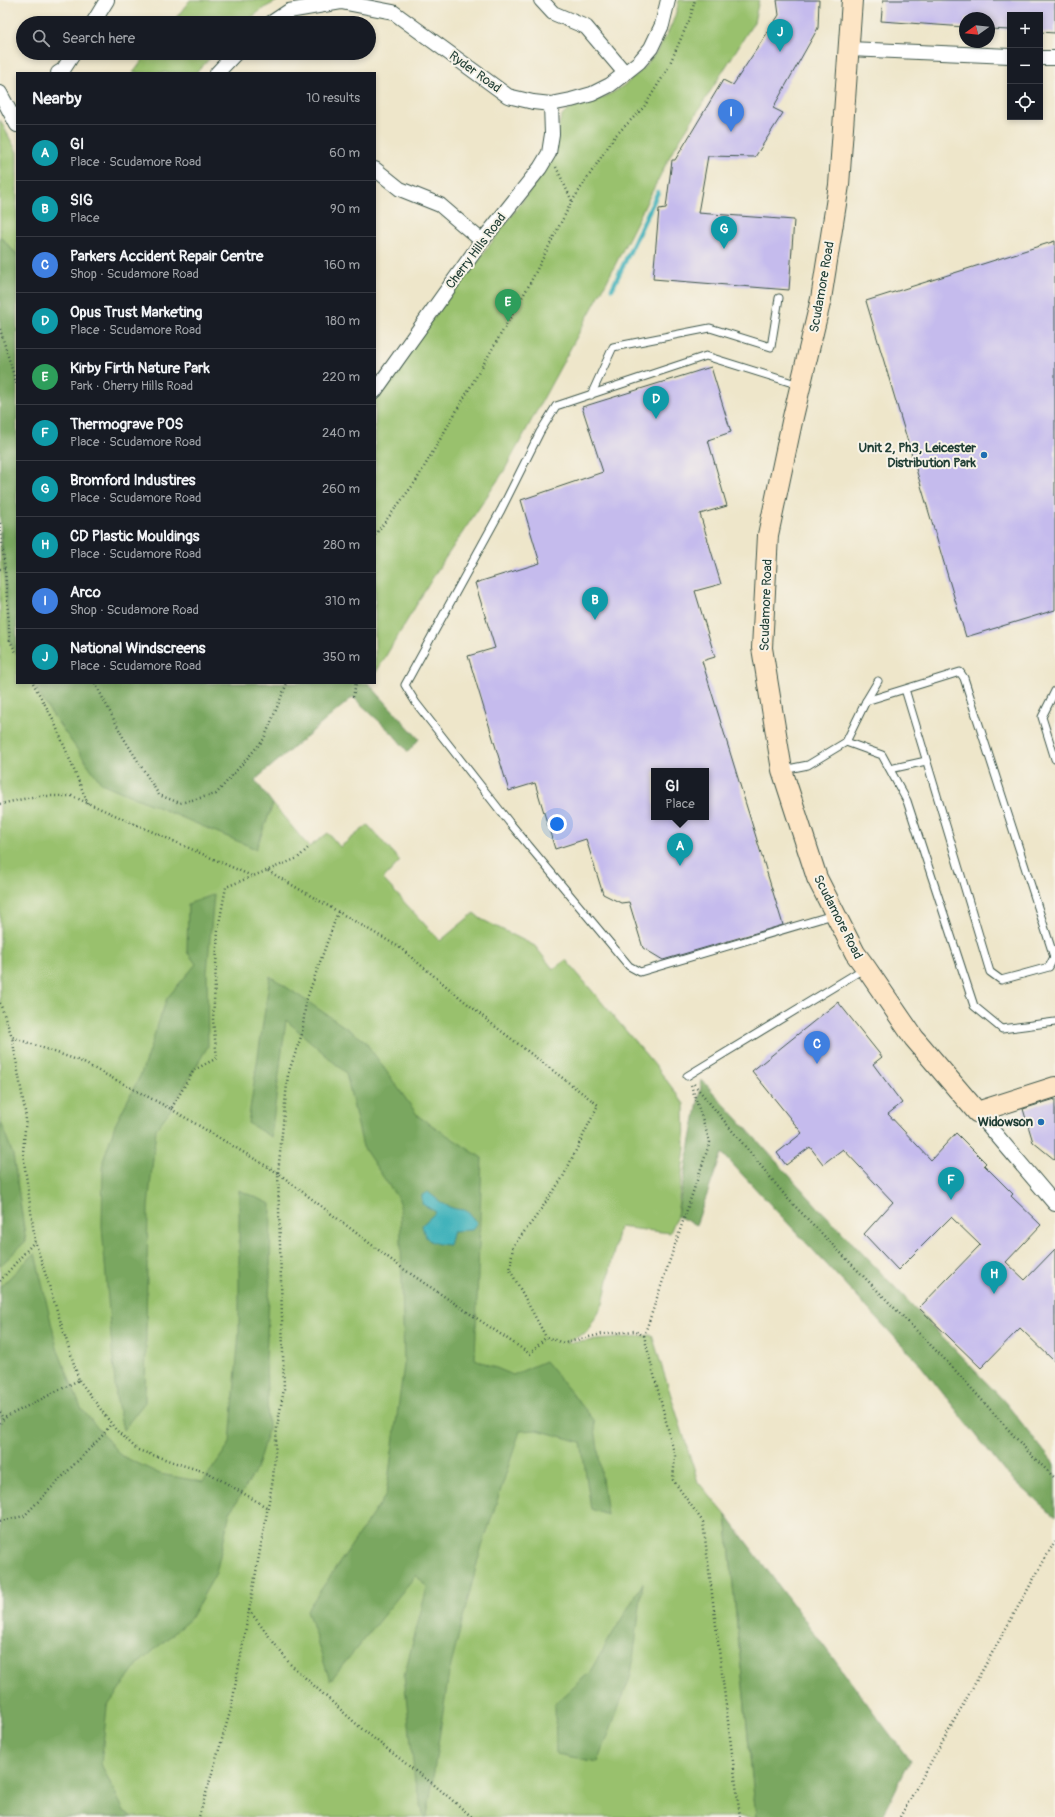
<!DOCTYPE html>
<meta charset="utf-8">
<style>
body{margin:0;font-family:Pangolin,sans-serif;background:#242831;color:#f1f3f6}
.controls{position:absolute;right:12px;top:12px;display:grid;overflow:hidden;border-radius:0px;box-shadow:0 2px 6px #0003}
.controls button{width:36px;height:36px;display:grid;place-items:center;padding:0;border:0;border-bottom:1px solid #363941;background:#171b24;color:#f1f3f6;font:20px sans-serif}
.compass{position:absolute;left:959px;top:12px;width:36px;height:36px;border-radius:50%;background:#171b24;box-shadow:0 2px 6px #0003;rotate:255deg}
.you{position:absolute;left:557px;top:824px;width:14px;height:14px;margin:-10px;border:3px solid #fff;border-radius:50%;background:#1a73e8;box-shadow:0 0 0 6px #1a73e833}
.badge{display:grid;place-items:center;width:26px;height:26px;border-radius:50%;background:#ea580c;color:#fff;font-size:13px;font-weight:700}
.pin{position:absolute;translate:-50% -33px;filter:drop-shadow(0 1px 2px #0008)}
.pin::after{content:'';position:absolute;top:21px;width:14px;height:12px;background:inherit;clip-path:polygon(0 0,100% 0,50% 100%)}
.popup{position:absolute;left:651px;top:768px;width:58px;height:52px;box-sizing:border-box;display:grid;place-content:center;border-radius:0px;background:#171b24;filter:drop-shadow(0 1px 3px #0005);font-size:13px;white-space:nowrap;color:#9ea1a6}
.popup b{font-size:15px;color:#f1f3f6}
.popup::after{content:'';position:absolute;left:50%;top:100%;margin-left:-8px;border:8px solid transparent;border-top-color:#171b24}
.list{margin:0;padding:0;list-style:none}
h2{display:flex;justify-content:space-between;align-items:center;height:52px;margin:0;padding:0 16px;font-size:17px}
h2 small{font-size:13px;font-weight:400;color:#9ea1a6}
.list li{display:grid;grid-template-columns:26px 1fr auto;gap:12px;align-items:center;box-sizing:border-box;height:56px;padding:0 16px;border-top:1px solid #363941}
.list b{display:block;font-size:15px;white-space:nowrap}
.list p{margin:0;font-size:13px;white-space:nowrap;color:#9ea1a6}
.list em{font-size:13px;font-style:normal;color:#9ea1a6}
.icon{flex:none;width:22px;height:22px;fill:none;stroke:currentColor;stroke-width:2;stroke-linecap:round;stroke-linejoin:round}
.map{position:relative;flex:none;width:1055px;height:1817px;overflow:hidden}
.search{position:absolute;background:#171b24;box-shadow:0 2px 6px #0003;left:16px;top:16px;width:360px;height:44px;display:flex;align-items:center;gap:10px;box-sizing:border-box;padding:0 14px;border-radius:22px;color:#9ea1a6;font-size:15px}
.panel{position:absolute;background:#171b24;box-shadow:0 2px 6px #0003;left:16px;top:72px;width:360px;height:612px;border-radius:0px}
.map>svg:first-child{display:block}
.green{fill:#99c16d;stroke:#5c7f50}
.forest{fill:#7aa760;stroke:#4c724a}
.water{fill:#43b3bb;stroke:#317878}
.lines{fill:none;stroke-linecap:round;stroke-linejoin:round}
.stream{stroke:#43b3bb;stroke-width:4.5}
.building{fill:#c5bbed;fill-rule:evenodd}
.lane-casing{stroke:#3e564a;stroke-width:9}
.street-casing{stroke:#3e564a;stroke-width:16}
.secondary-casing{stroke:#3e564a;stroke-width:22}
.path{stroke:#3e564a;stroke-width:2.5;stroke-dasharray:1 3;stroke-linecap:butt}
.lane{stroke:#fff;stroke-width:7}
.street{stroke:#fff;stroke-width:14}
.secondary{stroke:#fde5c5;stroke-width:20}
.poi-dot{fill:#1f6fb2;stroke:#f7f3e8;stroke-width:1.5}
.labels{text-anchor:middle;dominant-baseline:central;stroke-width:4;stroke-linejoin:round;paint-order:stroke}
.street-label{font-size:13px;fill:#1f3d34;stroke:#f7f3e8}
.poi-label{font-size:13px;font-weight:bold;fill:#1f3d34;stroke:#f7f3e8;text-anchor:end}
</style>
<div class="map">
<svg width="1055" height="1817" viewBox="0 0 1055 1817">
<rect width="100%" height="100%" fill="#f7f3e8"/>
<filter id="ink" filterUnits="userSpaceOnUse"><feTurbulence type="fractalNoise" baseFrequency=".025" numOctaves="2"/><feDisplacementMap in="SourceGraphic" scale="8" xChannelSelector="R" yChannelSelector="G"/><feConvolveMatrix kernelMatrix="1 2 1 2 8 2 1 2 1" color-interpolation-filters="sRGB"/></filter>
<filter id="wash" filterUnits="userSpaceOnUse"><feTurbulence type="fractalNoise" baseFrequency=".012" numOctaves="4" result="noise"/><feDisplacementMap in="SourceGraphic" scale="16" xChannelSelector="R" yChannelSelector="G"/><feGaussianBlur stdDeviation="0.9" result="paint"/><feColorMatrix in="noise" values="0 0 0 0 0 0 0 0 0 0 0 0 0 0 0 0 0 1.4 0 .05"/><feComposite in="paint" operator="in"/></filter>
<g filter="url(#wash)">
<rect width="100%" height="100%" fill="#eee6ca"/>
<g class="green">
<polygon points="190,0 279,0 264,8 244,23 172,23"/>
<path d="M 679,0 L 759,0 L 754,22 L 672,152 L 607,281 L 504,471 L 438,569 L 375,674 L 375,392 L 496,237 L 553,159 C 557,148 557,121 563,115 C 572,104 589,103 602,98 C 639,82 672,40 679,0 Z"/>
<polygon points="148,53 215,53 196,73 133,73"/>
<polygon points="0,120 17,152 17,255 0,236"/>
<polygon points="0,531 10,641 17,654 17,683 33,683 47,707 255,849 273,804 309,847 328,833 340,847 368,825 400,861 383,879 440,941 474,913 481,919 535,946 553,969 566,960 659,1070 684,1104 685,1148 677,1216 670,1233 619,1227 603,1304 587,1332 565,1343 652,1335 698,1482 726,1515 756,1817 0,1817"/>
</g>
<g class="forest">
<polygon points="0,236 17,255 17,654 10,641 0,518"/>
<polygon points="33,683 368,683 419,739 408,752 393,734 353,697 255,780 273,804 256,849 101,783 47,707"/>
<polygon points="214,894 207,972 208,1046 171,1109 156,1129 148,1207 145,1402 123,1430 116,1397 102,1227 103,1161 115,1125 141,1074 167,998 196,964 187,952 188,904"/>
<polygon points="270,976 364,1040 418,1116 482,1158 475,1359 513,1375 545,1361 594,1420 607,1515 591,1509 581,1442 537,1430 520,1431 479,1556 449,1673 427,1817 424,1817 415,1782 404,1676 427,1588 416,1575 330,1681 307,1610 386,1495 404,1365 400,1202 363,1147 346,1073 286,1020 271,1137 248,1123"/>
<polygon points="702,1080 817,1206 1005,1402 1055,1465 1055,1517 1007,1474 918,1362 722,1153 696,1225 677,1216"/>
<polygon points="0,1119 13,1155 26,1241 0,1266"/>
<polygon points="239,1190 271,1204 270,1279 266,1358 268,1430 256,1470 230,1512 216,1573 190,1619 138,1664 107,1707 101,1764 124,1811 133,1817 0,1817 0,1287 35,1253 57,1348 81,1408 120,1455 160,1474 203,1482 230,1443 239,1332"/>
<polygon points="726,1515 910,1761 882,1817 756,1817"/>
<polygon points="643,1583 631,1675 598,1762 556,1754 555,1703 589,1673"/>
</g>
<path class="water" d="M 428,1192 C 442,1203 448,1210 467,1210 L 477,1222 L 472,1230 L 453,1231 L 449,1245 C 432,1244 425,1242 422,1225 L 436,1212 L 422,1204 L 422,1195 Z"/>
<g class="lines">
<polyline class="stream" points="612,289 658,192"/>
</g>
<g id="blocks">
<g class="building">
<polygon points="777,0 819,0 818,28 773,108 783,113 755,157 708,156 698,213 794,220 789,290 653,279 659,209 666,208 672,160 675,160 723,80 733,85 779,15"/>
<polygon points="883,0 1055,0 1055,33 1040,32 1040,15 1010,15 1010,30 989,29 989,18 965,18 965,27 881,21"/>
<polygon points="1055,241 1055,610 966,637 866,301"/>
<path d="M 711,367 L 731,432 L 708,440 L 727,506 L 700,514 L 721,584 L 695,591 L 715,657 L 702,661 L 783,925 L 663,960 L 643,948 L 629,902 L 621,903 L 603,894 L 586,839 L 555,849 L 535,783 L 509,791 L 468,656 L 495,648 L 475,583 L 540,563 L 521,500 L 603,472 L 582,407 ZM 654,771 L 706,771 L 706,817 L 654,817 Z"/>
<polygon points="838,1002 882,1057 873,1064 902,1103 888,1114 931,1160 956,1133 986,1163 984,1165 1013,1194 1011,1196 1041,1225 1006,1262 1025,1280 1055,1249 1055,1362 1020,1328 981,1368 919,1308 980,1245 951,1217 898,1270 864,1234 893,1202 843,1149 823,1164 810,1147 786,1165 777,1153 802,1133 752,1071"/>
<polygon points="1055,1099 1055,1160 1033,1142 1023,1109"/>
</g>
</g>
</g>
<g filter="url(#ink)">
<use href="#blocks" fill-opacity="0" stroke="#3e564a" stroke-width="1"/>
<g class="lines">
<defs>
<g id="lane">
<polyline points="799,385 706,356 556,406 540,432 501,510 405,685 416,703 509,822 629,966 640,972 833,915"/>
<polyline points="591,395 613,347 710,328 771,347 779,298"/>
<polyline points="1055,691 1042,717 1055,759"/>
<polyline points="866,701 960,672 964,678 1054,957 1049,967 1001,980 990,972 905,689"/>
<polyline points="846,742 882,755 907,801 974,1006 1002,1029 1055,1022"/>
<polyline points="890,769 926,761"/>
<polyline points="783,770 808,765 846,742 866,701 878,681"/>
<polyline points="687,1076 865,968"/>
</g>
<g id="street">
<polyline points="541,0 553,13 586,27 625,73"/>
<polyline points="93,23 107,0"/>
<polyline points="271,23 289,11 341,2 393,12 508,96 533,102 551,104 571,100 592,94 610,85 639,62 651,48 662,25 668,0"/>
<polyline points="849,49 1010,56"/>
<polyline points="1040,58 1055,58"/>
<polyline points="58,73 63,70 74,53"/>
<polyline points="217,73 236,53"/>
<polyline points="0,93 17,125"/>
<polyline points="375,169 400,189 440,205 482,241"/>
<polyline points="375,391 482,241 540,168 549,153 552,134 551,104"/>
<polyline points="977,1112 1055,1204"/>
</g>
<polyline id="secondary" points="852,0 839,185 821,299 793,417 768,535 762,648 782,770 817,878 855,953 866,968 914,1038 977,1112 1055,1087"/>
</defs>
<use href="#lane" class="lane-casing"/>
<use href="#street" class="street-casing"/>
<use href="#secondary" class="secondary-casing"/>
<g class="path">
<polyline points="556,167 572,201"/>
<polyline points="0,329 17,386"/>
<polyline points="0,523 5,569"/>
<polyline points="375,535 416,481 528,287 571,203 615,136 644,107 667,70 690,18 695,0"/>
<polyline points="0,569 5,569 10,641 17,654"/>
<polyline points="33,683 53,719 88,804"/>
<polyline points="95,683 123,737 159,795 180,803 216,794 264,739 287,683"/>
<polyline points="353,697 356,683"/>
<polyline points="0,804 37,796 72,796 254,877"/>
<polyline points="268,871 399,947 492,1024 598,1105 563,1177 535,1218 513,1246 510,1270 546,1337 564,1343 602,1334 635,1331 644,1336 675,1456 673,1480 703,1522 740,1817"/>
<polyline points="338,912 306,1001 302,1034 288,1074 278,1173 402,1268 530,1354 546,1337"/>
<polyline points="0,1003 12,1037"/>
<polyline points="694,1084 788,1199 955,1370 1032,1456 1055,1478"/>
<polyline points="171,1109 278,1173 284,1389 277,1427 273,1479 231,1709 199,1817"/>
<polyline points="0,1281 35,1241 23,1153 26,1117 12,1037 80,1061 171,1109 194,1070 217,1058 213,1020 218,929 226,887 298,858 309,847"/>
<polyline points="644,1336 710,1142 691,1085"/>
<polyline points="79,1380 116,1430 138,1450 182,1465 209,1473 268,1508"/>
<polyline points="0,1412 4,1418"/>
<polyline points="0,1423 4,1418 79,1380 35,1241"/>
<polyline points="0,1521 24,1516 103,1435 111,1424"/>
<polyline points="249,1610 290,1664 362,1729 414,1770 432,1783 472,1817"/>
<polyline points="900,1817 1055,1541"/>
</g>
<use href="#lane" class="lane"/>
<use href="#street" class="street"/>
<use href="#secondary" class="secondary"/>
</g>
</g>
<g class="poi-dot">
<circle cx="984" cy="455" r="4"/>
<circle cx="1041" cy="1122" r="4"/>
</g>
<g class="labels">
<g class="street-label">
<text transform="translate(475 72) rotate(36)">Ryder Road</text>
<text transform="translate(476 251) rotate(-53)">Cherry Hills Road</text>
<text transform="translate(822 287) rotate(-80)">Scudamore Road</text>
<text transform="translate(766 605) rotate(-88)">Scudamore Road</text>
<text transform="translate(838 917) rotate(63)">Scudamore Road</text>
</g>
<g class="poi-label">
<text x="976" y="448">Unit 2, Ph3, Leicester<tspan x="976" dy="15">Distribution Park</tspan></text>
<text x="1033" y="1122">Widowson</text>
</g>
</g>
</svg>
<div class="controls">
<button>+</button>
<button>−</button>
<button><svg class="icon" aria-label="locate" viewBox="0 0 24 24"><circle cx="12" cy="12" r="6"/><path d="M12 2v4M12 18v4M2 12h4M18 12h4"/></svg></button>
</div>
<svg class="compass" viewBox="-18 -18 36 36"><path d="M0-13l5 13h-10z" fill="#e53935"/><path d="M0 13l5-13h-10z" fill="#9ea1a6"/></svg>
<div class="you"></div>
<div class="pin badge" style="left:680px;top:866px;background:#0f9aa8">A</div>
<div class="popup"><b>GI</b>Place</div>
<div class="pin badge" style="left:595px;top:620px;background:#0f9aa8">B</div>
<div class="pin badge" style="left:817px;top:1064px;background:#3f7fe0">C</div>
<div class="pin badge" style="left:656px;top:419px;background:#0f9aa8">D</div>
<div class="pin badge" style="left:508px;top:322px;background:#2e9e5b">E</div>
<div class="pin badge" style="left:951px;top:1200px;background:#0f9aa8">F</div>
<div class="pin badge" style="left:724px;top:249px;background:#0f9aa8">G</div>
<div class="pin badge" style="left:994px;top:1294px;background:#0f9aa8">H</div>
<div class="pin badge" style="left:731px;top:132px;background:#3f7fe0">I</div>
<div class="pin badge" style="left:780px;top:52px;background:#0f9aa8">J</div>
<div class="search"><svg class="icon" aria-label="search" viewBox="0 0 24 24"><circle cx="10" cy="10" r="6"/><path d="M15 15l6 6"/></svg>Search here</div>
<section class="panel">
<h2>Nearby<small>10 results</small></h2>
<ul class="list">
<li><span class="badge" style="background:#0f9aa8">A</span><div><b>GI</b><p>Place · Scudamore Road</p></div><em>60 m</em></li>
<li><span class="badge" style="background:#0f9aa8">B</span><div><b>SIG</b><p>Place</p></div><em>90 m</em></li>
<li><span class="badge" style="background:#3f7fe0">C</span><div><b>Parkers Accident Repair Centre</b><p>Shop · Scudamore Road</p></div><em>160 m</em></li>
<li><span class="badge" style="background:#0f9aa8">D</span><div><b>Opus Trust Marketing</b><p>Place · Scudamore Road</p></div><em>180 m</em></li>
<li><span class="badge" style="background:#2e9e5b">E</span><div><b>Kirby Firth Nature Park</b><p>Park · Cherry Hills Road</p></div><em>220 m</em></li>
<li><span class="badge" style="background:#0f9aa8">F</span><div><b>Thermograve POS</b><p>Place · Scudamore Road</p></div><em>240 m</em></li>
<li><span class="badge" style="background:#0f9aa8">G</span><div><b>Bromford Industires</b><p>Place · Scudamore Road</p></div><em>260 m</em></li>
<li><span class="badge" style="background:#0f9aa8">H</span><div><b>CD Plastic Mouldings</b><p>Place · Scudamore Road</p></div><em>280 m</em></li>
<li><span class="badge" style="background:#3f7fe0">I</span><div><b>Arco</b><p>Shop · Scudamore Road</p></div><em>310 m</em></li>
<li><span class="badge" style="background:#0f9aa8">J</span><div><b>National Windscreens</b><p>Place · Scudamore Road</p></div><em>350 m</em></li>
</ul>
</section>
</div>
